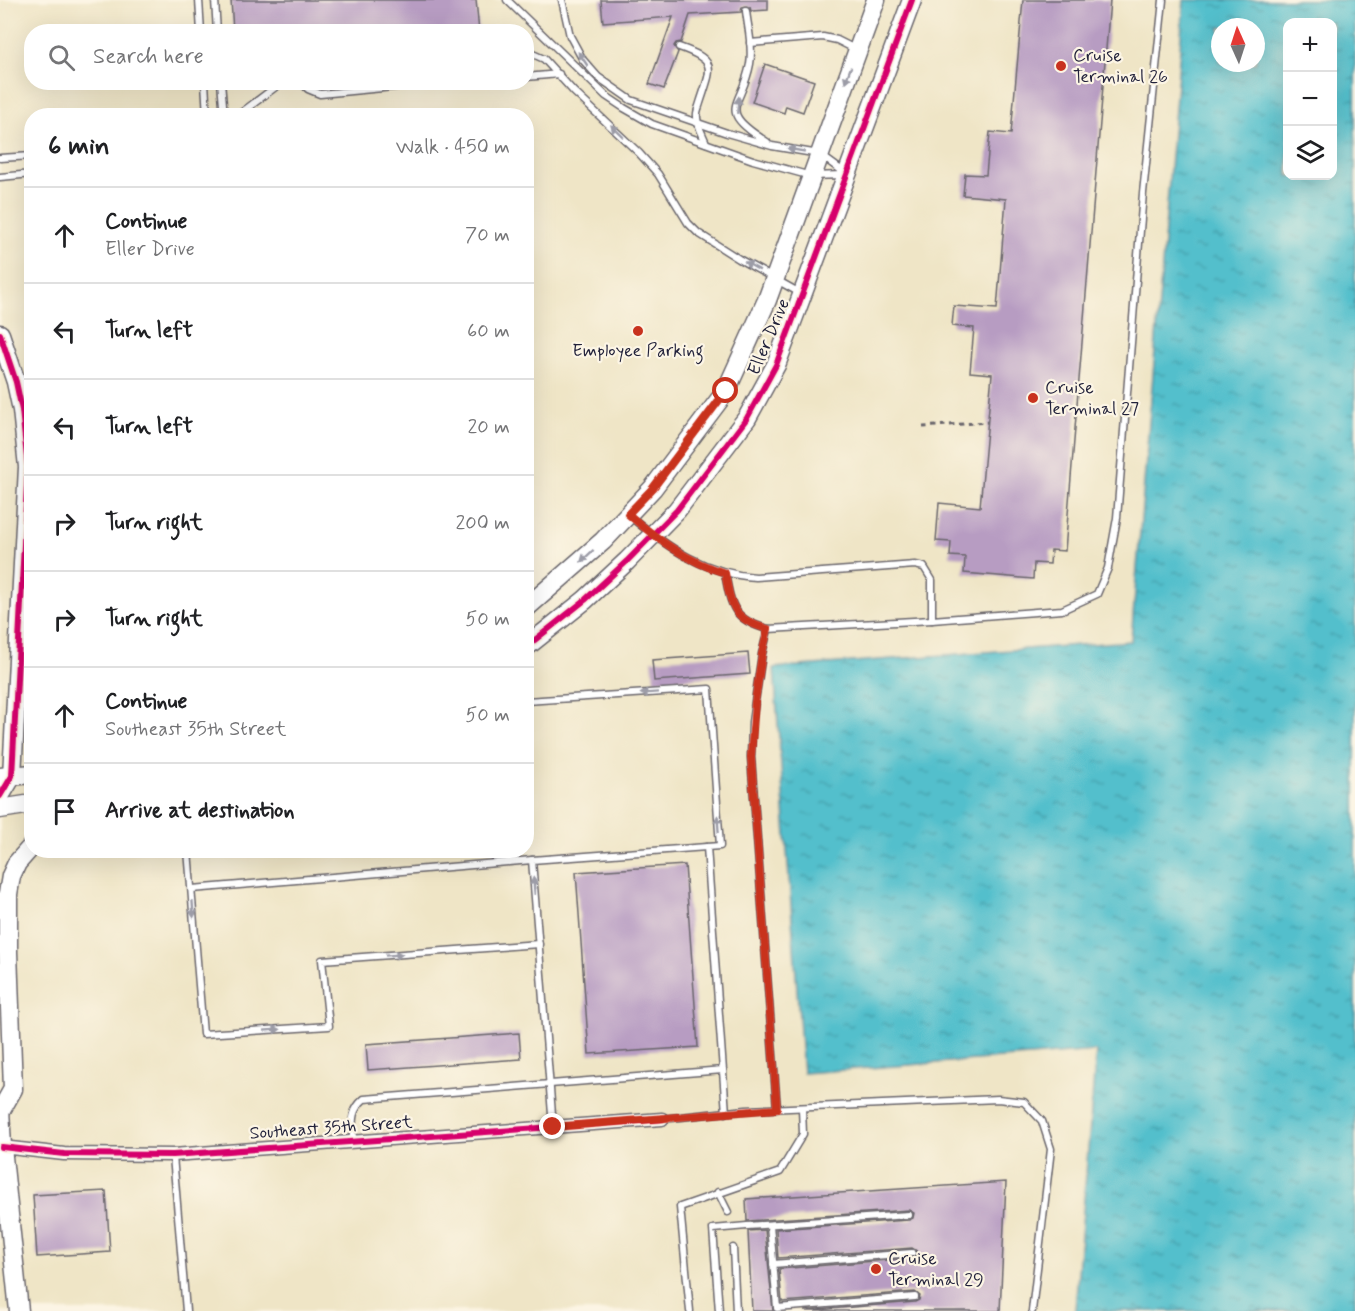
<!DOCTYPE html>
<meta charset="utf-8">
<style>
body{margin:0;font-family:Mynerve,sans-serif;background:#f6f6f6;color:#202124}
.controls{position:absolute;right:18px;top:18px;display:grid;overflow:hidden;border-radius:12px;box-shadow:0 6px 24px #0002}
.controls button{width:54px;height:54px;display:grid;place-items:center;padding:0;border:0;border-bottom:2px solid #e0e0e0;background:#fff;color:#202124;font:30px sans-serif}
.compass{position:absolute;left:1211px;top:18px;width:54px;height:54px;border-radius:50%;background:#fff;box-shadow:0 6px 24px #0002;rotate:357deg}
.stop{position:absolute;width:18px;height:18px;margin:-14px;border:4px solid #c8321e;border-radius:50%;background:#fff}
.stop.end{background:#c8321e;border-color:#fff;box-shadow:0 2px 6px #0008}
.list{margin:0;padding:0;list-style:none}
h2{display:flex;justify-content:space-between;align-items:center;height:78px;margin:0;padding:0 24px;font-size:26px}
h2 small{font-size:20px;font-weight:400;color:#757577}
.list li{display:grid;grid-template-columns:39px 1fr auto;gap:18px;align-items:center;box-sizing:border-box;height:96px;padding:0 24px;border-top:2px solid #e0e0e0}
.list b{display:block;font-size:22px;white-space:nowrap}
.list p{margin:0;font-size:20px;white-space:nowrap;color:#757577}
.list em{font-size:20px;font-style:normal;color:#757577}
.icon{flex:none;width:33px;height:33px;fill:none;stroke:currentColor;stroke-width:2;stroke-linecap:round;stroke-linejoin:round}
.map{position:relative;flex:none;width:1355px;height:1311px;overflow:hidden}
.search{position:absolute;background:#fff;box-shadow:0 6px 24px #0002;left:24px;top:24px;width:510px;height:66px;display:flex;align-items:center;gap:15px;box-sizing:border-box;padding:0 21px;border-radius:24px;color:#757577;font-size:22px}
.panel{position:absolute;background:#fff;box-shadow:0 6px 24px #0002;left:24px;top:108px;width:510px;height:750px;border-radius:24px}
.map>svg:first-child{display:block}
.water{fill:url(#water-ripples);stroke:#3a7084;stroke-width:1.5;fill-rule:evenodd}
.building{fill:#b79cc2}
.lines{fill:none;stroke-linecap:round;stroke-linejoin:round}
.lane-casing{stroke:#6a666c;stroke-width:9}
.street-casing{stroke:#6a666c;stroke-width:15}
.secondary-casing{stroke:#6a666c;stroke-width:21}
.path{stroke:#6a666c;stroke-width:3;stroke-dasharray:4.5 4.5;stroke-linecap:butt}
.lane{stroke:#fff;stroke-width:6}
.street{stroke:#fff;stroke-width:12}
.secondary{stroke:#fff;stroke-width:18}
.lane-bridge-casing{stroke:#6a666c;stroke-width:9;stroke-linecap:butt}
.lane-bridge{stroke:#fff;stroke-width:6}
.cycleway-casing{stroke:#fcf5e5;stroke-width:10}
.cycleway{stroke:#d6006c;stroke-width:6}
.oneway{fill:#9c9ca7}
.route{stroke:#c8321e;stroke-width:8}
.poi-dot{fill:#c8321e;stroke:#fcf5e5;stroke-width:2}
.labels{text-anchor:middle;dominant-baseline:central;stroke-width:4.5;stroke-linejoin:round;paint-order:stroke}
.poi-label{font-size:18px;fill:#22223b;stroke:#fcf5e5;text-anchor:start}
.street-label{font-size:18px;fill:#22223b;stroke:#fcf5e5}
</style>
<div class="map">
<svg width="1355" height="1311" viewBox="0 0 1355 1311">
<defs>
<pattern id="water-ripples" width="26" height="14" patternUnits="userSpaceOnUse" patternTransform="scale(1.5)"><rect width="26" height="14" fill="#52bfcc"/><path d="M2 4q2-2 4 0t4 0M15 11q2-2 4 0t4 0" fill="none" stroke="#449ba7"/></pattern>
</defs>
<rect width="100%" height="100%" fill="#fcf5e5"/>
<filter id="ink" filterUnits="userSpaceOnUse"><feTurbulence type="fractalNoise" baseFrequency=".0167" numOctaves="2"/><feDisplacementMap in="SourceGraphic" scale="12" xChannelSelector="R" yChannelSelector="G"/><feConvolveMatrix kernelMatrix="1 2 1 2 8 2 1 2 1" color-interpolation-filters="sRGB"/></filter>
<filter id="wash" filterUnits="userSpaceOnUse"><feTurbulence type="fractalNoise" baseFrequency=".008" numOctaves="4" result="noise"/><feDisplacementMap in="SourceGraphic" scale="24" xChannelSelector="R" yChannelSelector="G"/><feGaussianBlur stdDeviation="1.35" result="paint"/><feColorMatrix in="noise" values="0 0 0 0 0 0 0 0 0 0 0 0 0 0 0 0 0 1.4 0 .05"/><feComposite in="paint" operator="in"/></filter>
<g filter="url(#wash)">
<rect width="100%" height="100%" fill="#efe5c6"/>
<path class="water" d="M 1184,0 L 1355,0 L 1355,1311 L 1075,1311 L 1096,1051 L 803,1073 L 774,668 L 1131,641 ZM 1288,22 L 1332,22 L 1332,176 L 1288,176 ZM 1220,27 L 1256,27 L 1256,63 L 1220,63 Z"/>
<g id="blocks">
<g class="building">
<polygon points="231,0 476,0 479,32 233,30"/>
<polygon points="601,0 768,0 768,10 751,11 750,7 746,6 742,7 741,12 690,15 681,42 676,43 674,46 678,52 664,89 649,84 673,17 603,22"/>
<polygon points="1023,0 1110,0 1065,551 1051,550 1050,564 1034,563 1033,579 964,573 965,557 950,556 951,542 936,541 939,503 980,507 992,374 970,372 974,328 952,326 953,315 954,306 997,309 1006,199 963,195 965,174 986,175 990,132 1011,134"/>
<polygon points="765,64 814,81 803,112 786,106 784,113 752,102"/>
<polygon points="748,653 750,674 654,681 652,660"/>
<polygon points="685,865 698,1047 589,1054 576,872"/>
<polygon points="519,1033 521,1059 368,1070 366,1044"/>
<polygon points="1006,1182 1000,1311 805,1311 915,1302 919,1300 920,1296 915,1292 782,1302 779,1269 912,1258 916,1256 917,1251 912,1248 778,1258 776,1229 909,1220 913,1218 914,1213 909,1210 747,1221 746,1199"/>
<polygon points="106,1191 110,1252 37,1257 33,1195"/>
<polygon points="765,1230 773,1311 752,1311 748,1231"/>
</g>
</g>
</g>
<g filter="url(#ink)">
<use href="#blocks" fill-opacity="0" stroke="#6a666c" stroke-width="1.5"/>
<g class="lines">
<defs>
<g id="lane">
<polyline points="199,0 201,32"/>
<polyline points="215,0 217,32"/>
<polyline points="507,0 606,96 624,108 652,124 753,160 811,176 844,175"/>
<polyline points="562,0 570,36 583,60 598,77 631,100 727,133 772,146 819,154 845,173"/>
<path d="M 746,11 C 748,28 753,47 750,64 C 742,108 714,109 767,142"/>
<polyline points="750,43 823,37 837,40 857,50"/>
<path d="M 679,47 C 719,61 711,68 700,103 C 699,107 696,112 697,117 C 697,125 703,135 706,143"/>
<polyline points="526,51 544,59 574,92 639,153 658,174 688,223 698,233 739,259 800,293"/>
<polyline points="526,77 559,74"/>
<polyline points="205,82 207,116"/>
<polyline points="221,82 224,116"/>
<polyline points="301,82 308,89 320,94 445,82"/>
<polyline points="237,116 282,82"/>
<polyline points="0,158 32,156"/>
<polyline points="0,177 32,174"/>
<path d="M 631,517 C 668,548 706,574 756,577 L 915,565 L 924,567 L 932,580 L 932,620 L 1062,610 L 1097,594 L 1108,568 L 1117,518 L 1143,193 L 1163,0"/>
<path d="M 725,573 C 731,606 733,620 768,629 L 932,620"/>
<polyline points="768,629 762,654 752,722 751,757 777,1109"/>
<polyline points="526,701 709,689 720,846 532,860 553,1127"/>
<polyline points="707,847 726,1113"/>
<polyline points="188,850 203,1034 329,1026 322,960 539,944"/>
<polyline points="192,889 532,860"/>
<polyline points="662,1119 746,1110 998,1099 1024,1102 1042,1121 1051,1149 1032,1311"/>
<path d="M 353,1142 C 353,1124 349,1112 364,1099 L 723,1070"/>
<polyline points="173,1156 186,1311"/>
<polyline points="718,1192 728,1212"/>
<polyline points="770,1225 777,1308 915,1297"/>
<polyline points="747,1226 909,1215"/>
<polyline points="713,1229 719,1311"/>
<polyline points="733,1248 736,1311"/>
<polyline points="773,1264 912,1253"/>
<polyline points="690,1311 680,1207 780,1172 803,1134 802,1108"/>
</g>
<polyline id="street" points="2,1147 64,1154 173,1155 662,1119"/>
<g id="secondary">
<polyline points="0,334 16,382 22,410 28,467 12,776 0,796"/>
<polyline points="526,608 603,541 653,488 726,391 767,300 876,0"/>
<polyline points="526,647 585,600 627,561 677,510 747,418 776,365 912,0"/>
<polyline points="0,777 32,774"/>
<polyline points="0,809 32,804"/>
<polyline points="0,1109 2,1147 19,1311"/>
<polyline points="0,1112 13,1089 8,952 8,894 11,876 17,863 32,846"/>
</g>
</defs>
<use href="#lane" class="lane-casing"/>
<use href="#street" class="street-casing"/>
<use href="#secondary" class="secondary-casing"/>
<polyline class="path" points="923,427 988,422"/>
<use href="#lane" class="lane"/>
<use href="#street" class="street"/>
<use href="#secondary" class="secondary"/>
<defs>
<polyline id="lane-bridge" points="713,1229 747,1226"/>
</defs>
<use href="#lane-bridge" class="lane-bridge-casing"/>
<use href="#lane-bridge" class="lane-bridge"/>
<defs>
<g id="cycleway">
<polyline points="0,334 16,382 22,410 28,467 12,776 0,796"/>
<polyline points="526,647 585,600 627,561 677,510 747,418 776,365 912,0"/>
<polyline points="2,1147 64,1154 173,1155 662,1119"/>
</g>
</defs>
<use href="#cycleway" class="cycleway-casing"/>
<use href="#cycleway" class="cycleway"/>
</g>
<defs><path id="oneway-solid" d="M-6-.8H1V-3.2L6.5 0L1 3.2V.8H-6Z" transform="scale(1.5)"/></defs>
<g class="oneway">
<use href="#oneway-solid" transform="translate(583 59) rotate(-124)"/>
<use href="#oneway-solid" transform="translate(848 75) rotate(110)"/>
<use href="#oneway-solid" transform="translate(738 105) rotate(-85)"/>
<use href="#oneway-solid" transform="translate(617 131) rotate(-136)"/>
<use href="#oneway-solid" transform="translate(796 150) rotate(-170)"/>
<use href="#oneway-solid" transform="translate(752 266) rotate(-151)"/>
<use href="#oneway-solid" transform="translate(587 556) rotate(137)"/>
<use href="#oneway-solid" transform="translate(649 693) rotate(176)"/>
<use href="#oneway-solid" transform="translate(718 824) rotate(-94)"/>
<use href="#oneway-solid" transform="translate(534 886) rotate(-95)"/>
<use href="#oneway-solid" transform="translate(193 909) rotate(86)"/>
<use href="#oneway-solid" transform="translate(394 955) rotate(-4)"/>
<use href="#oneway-solid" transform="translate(272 1030) rotate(-4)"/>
</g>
</g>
<g class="lines" filter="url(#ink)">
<path class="route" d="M 553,1127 L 777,1109 L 751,757 L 755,702 L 762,654 L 768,629 C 733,620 731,606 725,573 C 688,562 658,540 628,514 L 653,488 L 726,391"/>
</g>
<g class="poi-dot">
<circle cx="1061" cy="66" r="6"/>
<circle cx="638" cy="331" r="6"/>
<circle cx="1033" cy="398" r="6"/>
<circle cx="876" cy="1269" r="6"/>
</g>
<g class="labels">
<g class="poi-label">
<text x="1073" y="56">Cruise<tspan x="1073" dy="21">Terminal 26</tspan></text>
<text x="638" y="351" text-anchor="middle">Employee Parking</text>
<text x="1045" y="388">Cruise<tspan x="1045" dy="21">Terminal 27</tspan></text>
<text x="888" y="1259">Cruise<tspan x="888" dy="21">Terminal 29</tspan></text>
</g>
<g class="street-label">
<text transform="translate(769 337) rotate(-67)">Eller Drive</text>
<text transform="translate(331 1128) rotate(-4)">Southeast 35th Street</text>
</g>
</g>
</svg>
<div class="controls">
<button>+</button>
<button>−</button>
<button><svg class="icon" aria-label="layers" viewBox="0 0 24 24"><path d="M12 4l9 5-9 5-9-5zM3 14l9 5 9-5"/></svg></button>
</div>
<svg class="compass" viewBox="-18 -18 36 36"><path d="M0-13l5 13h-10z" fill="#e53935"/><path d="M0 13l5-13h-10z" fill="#757577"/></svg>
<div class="stop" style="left:726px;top:391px"></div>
<div class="stop end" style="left:553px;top:1127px"></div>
<div class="search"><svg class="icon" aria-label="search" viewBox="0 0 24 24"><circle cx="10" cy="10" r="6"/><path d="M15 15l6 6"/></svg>Search here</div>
<section class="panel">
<h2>6 min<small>Walk · 450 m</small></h2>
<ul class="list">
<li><svg class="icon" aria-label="ahead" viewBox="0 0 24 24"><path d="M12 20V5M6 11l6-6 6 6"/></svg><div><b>Continue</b><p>Eller Drive</p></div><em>70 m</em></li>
<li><svg class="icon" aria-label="left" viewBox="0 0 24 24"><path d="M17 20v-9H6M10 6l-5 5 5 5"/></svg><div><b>Turn left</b></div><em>60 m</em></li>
<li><svg class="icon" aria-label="left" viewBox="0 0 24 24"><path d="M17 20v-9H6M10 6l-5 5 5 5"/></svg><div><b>Turn left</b></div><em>20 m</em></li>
<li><svg class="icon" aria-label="right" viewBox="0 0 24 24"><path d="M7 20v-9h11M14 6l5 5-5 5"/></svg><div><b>Turn right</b></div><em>200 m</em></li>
<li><svg class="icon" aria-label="right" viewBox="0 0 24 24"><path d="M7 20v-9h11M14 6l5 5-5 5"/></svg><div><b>Turn right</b></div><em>50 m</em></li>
<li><svg class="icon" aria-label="ahead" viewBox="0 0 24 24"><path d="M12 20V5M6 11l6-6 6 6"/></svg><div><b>Continue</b><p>Southeast 35th Street</p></div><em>50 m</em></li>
<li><svg class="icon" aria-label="arrive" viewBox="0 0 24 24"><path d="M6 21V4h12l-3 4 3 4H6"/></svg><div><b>Arrive at destination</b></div></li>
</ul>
</section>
</div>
